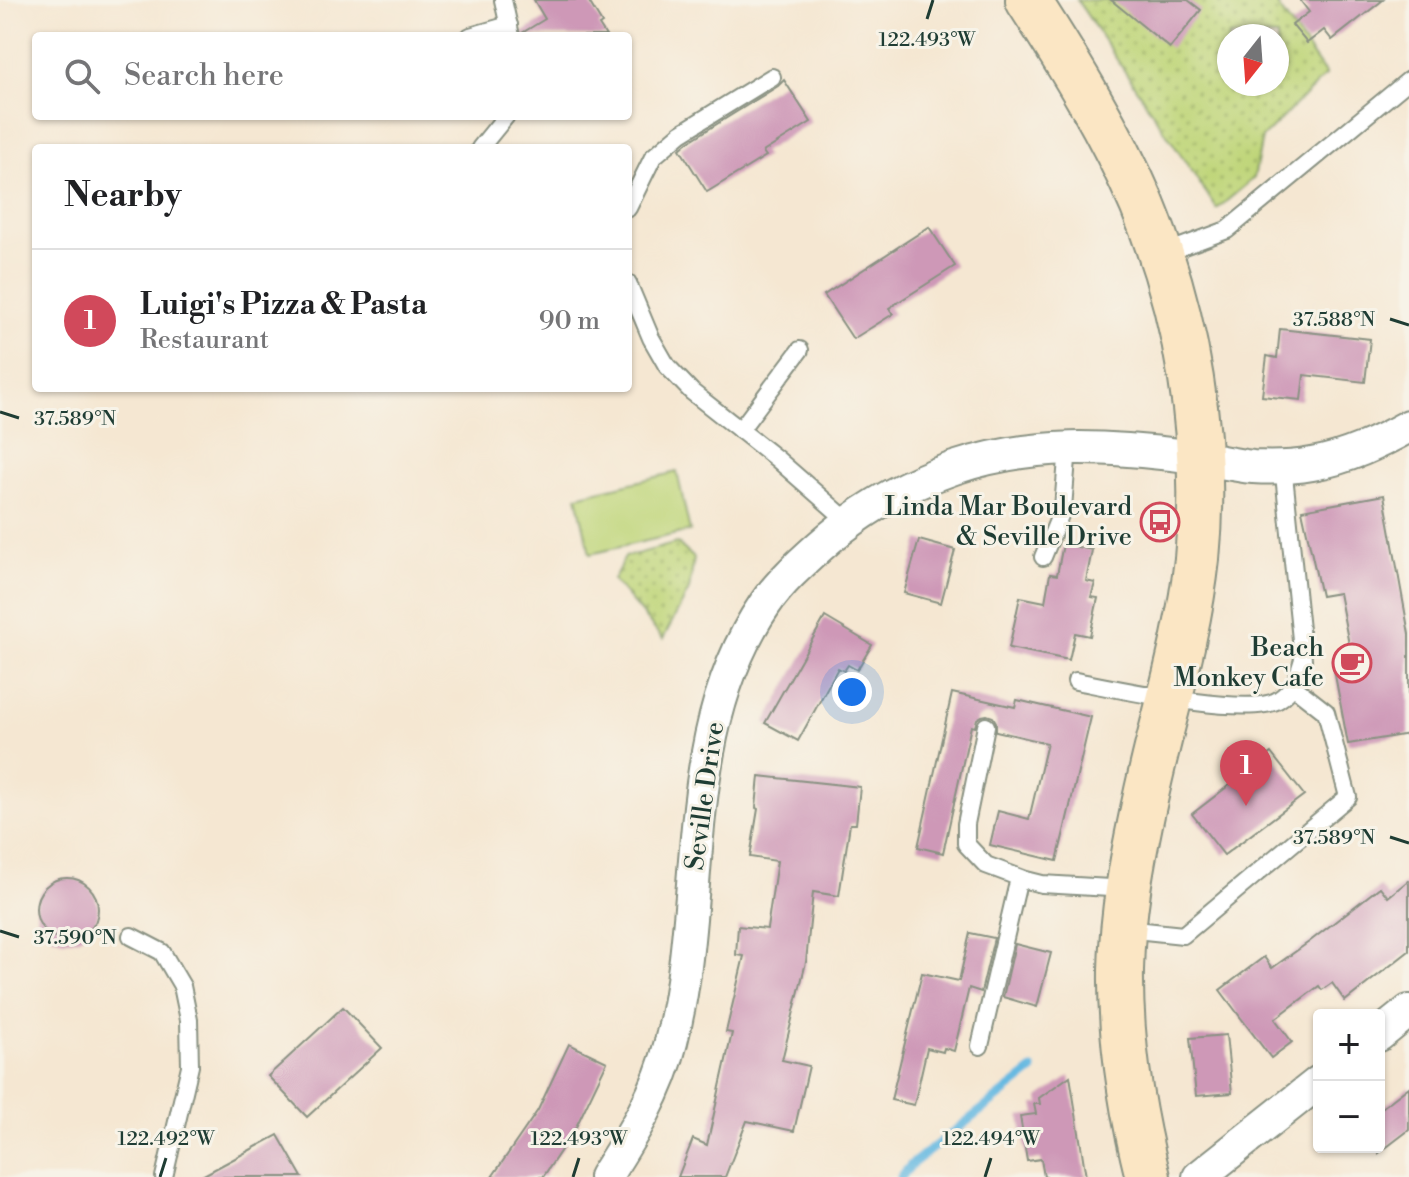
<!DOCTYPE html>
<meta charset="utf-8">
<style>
body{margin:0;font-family:"Libre Bodoni",serif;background:#f2f2f2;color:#202124}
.controls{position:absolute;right:24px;bottom:24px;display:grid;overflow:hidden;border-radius:8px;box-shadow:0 2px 6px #0004}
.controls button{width:72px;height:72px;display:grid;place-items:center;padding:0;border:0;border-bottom:2px solid #e0e0e0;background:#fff;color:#202124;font:40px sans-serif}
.compass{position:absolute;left:1217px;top:24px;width:72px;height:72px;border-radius:50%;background:#fff;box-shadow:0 2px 6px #0004;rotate:197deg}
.you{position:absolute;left:852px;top:692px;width:28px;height:28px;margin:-20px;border:6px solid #fff;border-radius:50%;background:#1a73e8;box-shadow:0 0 0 12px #1a73e833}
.badge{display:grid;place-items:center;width:52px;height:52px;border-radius:50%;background:#d1495b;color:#fff;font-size:26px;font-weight:700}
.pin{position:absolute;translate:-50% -66px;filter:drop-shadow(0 2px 4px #0008)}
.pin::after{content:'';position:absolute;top:42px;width:28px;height:24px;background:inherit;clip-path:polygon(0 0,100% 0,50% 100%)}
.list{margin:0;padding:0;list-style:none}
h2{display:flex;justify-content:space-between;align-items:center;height:104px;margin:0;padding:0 32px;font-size:34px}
h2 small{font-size:26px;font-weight:400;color:#757577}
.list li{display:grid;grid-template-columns:52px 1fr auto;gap:24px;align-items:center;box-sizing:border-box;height:144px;padding:0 32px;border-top:2px solid #e0e0e0}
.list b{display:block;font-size:30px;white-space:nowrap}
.list p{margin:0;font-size:26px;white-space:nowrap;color:#757577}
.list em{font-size:26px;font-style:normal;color:#757577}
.icon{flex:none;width:44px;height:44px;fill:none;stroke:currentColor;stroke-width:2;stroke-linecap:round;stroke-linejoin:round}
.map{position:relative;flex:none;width:1409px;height:1177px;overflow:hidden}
.search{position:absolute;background:#fff;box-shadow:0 2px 6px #0004;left:32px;top:32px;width:600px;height:88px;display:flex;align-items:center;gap:20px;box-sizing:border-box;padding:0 28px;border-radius:8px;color:#757577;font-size:30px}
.panel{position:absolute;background:#fff;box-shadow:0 2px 6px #0004;left:32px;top:144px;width:600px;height:248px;border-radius:8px}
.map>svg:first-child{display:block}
.grass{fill:#c0d67a;stroke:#708a57;stroke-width:2}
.park{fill:url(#park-dots);stroke:#708a57;stroke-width:2;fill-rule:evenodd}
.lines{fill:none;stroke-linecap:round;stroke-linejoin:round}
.stream{stroke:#66b9e1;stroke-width:9}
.building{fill:#ce98b7}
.lane-casing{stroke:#8a9283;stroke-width:20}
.street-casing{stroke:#8a9283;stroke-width:36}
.secondary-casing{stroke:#8a9283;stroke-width:48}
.lane{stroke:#fff;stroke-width:16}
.street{stroke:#fff;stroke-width:32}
.secondary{stroke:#fbe6c4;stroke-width:44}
.ticks{fill:none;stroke:#1f3d34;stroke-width:3}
.labels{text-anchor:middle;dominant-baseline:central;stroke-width:6;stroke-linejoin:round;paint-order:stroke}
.poi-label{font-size:26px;fill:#1f3d34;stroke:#f7f3e8;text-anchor:end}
.street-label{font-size:26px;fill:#1f3d34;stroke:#f7f3e8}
.ticks-label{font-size:20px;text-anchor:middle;fill:#1f3d34;stroke:#f7f3e8;stroke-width:6;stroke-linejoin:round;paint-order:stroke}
</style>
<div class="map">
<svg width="1409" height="1177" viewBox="0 0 1409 1177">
<defs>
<pattern id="park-dots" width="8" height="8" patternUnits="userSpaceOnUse" patternTransform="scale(2)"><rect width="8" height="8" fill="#c0d67a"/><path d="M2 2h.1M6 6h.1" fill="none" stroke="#9baf65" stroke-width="1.8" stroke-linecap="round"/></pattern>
</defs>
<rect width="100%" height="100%" fill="#f7f3e8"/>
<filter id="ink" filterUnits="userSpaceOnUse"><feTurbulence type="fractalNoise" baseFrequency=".0125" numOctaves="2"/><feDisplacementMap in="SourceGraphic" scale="16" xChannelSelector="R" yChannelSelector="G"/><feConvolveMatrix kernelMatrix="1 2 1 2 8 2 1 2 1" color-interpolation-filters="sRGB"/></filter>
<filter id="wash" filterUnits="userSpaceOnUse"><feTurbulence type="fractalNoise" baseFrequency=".006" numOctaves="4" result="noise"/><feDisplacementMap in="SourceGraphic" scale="32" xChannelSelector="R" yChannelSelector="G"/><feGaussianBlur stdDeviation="1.8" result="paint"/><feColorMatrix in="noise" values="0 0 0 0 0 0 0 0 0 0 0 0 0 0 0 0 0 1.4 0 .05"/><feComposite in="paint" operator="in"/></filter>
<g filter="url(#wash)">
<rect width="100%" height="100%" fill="#f5e7d2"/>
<polygon class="grass" points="677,472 690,531 590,554 577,496"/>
<g class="park">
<path d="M 1077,0 L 1282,0 L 1277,5 L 1326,75 L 1262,138 L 1254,178 L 1217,209 ZM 1229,36 L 1277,36 L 1277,84 L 1229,84 Z"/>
<polygon points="677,543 694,558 689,590 663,639 613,580 625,557"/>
</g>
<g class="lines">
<polyline class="stream" points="901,1177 912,1164 1033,1070"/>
</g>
<g id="blocks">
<g class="building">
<polygon points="534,0 588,0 602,23 599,25 606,36 522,36 522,33 545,19"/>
<polygon points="1111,0 1188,0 1201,10 1170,48"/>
<polygon points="1300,0 1383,0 1332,40 1324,30 1307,43 1292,25 1309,12"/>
<polygon points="784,80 811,122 763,152 766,156 707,192 680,149 688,142 778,86"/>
<polygon points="929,227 955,266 889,308 893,314 853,339 824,295"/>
<polygon points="1280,329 1370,339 1365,382 1304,375 1301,400 1262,396 1267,356 1277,358"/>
<polygon points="1384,495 1409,634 1409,734 1348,744 1332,659 1351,655 1339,593 1321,596 1302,510"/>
<polygon points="919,540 955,550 941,603 904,593"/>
<polygon points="1063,544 1092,550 1086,581 1095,583 1091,597 1098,598 1090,636 1075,633 1069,660 1009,648 1020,597 1045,602 1050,574 1057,575"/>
<polygon points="825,617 872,645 857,670 848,665 844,671 838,668 798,741 765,723"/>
<polygon points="952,693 1015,707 1017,700 1091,717 1057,861 990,845 998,811 1029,819 1047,743 996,731 996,722 993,717 987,715 982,716 977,719 975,727 971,726 943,853 918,847"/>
<polygon points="1271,753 1304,795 1224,855 1192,814"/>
<polygon points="759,776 860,787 856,824 850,824 839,896 813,892 806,962 782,1060 809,1066 794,1131 747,1121 725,1177 678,1177 693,1139 707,1145 732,1033 726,1032 744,956 736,955 738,926 767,929 777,861 750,857 758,809 756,808"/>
<circle cx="67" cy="909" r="31"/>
<polygon points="1409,880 1409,951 1345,1001 1332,983 1322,990 1319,986 1275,1019 1292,1042 1271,1058 1220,990 1264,957 1272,968 1309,942 1380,887 1388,897"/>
<polygon points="970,933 994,938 981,992 969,988 954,1051 944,1048 943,1052 927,1048 914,1105 891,1100 922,973 959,981"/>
<polygon points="1015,944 1051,953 1037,1007 1003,997"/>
<polygon points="343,1007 382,1048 307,1117 268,1076"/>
<polygon points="1226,1035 1232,1093 1196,1096 1190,1038"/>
<polygon points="569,1044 607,1062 575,1129 543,1177 492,1177 538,1110"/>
<polygon points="1070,1076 1086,1177 1044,1177 1041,1159 1027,1161 1020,1116 1036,1114 1034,1104 1040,1104 1039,1098"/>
<polygon points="1409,1087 1409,1130 1379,1153 1379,1110"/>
<polygon points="278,1135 302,1177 200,1177"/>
</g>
</g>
</g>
<g filter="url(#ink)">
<use href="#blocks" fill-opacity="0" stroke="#8a9283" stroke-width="2"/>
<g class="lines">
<defs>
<g id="lane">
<polyline points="503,0 511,36"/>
<polyline points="470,36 509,25"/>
<polyline points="480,148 506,116"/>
<polyline points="628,208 653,157 681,133 772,77"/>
<polyline points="1162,254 1227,230 1409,80"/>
<polyline points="628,283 651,338 667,366 692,392 777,459 849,522"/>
<polyline points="740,430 800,350"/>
<polyline points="1043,557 1063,508 1068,447"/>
<path d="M 1076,681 C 1113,688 1249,718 1278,700 C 1294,690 1298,676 1303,659 L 1283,465"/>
<polyline points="986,726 966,824 966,844 986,865 1026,880 1042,884 1127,889"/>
<polyline points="1126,929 1183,935 1348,797 1326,712 1294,687"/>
<polyline points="131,936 162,952 182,986 189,1020 190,1066 164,1177"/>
<polyline points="980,1046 1019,878"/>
</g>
<g id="street">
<polyline points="1379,1035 1409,1011"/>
<path d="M 605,1177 C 632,1135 659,1092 671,1042 C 708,898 677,733 765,604 C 780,582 800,564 819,547 C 859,511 904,485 954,468 C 1036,441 1105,446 1188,456 C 1210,459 1231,465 1253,467 C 1270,468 1295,467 1312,464 C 1347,458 1378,443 1409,426"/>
<polyline points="1199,1177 1319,1082"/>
</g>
<path id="secondary" d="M 1028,0 C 1070,65 1111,132 1142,204 C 1187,313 1209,441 1197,559 C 1188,641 1162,720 1145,800 C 1133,855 1122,913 1121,970 C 1120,1040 1131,1109 1148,1177"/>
</defs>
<use href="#lane" class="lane-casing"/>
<use href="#street" class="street-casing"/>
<use href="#secondary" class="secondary-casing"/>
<use href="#lane" class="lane"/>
<use href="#street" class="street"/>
<use href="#secondary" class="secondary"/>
</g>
</g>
<path class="ticks" d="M 927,19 L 933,0M 1390,319 L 1409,325M 0,412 L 19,418M 1390,837 L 1409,843M 0,931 L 19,937M 160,1177 L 166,1158M 573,1177 L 579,1158M 985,1177 L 991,1158"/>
<defs>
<symbol id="bus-ring" viewBox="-11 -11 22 22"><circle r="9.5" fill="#f7f3e8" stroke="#d1495b" stroke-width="1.5"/><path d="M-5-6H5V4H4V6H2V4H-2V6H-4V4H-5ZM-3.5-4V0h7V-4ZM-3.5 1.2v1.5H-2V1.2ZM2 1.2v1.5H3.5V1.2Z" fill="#d1495b"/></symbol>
<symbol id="cafe-ring" viewBox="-11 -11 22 22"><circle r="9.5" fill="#f7f3e8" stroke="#d1495b" stroke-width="1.5"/><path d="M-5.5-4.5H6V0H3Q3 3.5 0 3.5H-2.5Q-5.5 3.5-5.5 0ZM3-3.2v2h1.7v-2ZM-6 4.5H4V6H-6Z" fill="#d1495b"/></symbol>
</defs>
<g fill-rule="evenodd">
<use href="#bus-ring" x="1138" y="500" width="44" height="44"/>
<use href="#cafe-ring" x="1330" y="641" width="44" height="44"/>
</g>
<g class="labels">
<g class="poi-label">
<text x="1132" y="507">Linda Mar Boulevard<tspan x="1132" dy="30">&amp; Seville Drive</tspan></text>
<text x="1324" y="648">Beach<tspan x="1324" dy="30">Monkey Cafe</tspan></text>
</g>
<g class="street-label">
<text transform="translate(705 796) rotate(-82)">Seville Drive</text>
</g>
</g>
<g class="ticks-label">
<text x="927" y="46">122.493°W</text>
<text x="1334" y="326">37.588°N</text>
<text x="75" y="425">37.589°N</text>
<text x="1334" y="844">37.589°N</text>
<text x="75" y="944">37.590°N</text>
<text x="166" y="1145">122.492°W</text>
<text x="579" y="1145">122.493°W</text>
<text x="991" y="1145">122.494°W</text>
</g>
</svg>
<div class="controls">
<button>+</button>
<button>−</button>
</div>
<svg class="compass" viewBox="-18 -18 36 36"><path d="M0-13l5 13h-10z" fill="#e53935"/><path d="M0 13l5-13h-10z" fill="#757577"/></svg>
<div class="you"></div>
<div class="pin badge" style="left:1246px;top:806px">1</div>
<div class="search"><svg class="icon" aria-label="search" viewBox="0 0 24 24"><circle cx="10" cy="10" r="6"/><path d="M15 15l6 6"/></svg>Search here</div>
<section class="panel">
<h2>Nearby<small></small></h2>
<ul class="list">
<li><span class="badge">1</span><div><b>Luigi's Pizza &amp; Pasta</b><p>Restaurant</p></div><em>90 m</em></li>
</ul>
</section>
</div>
